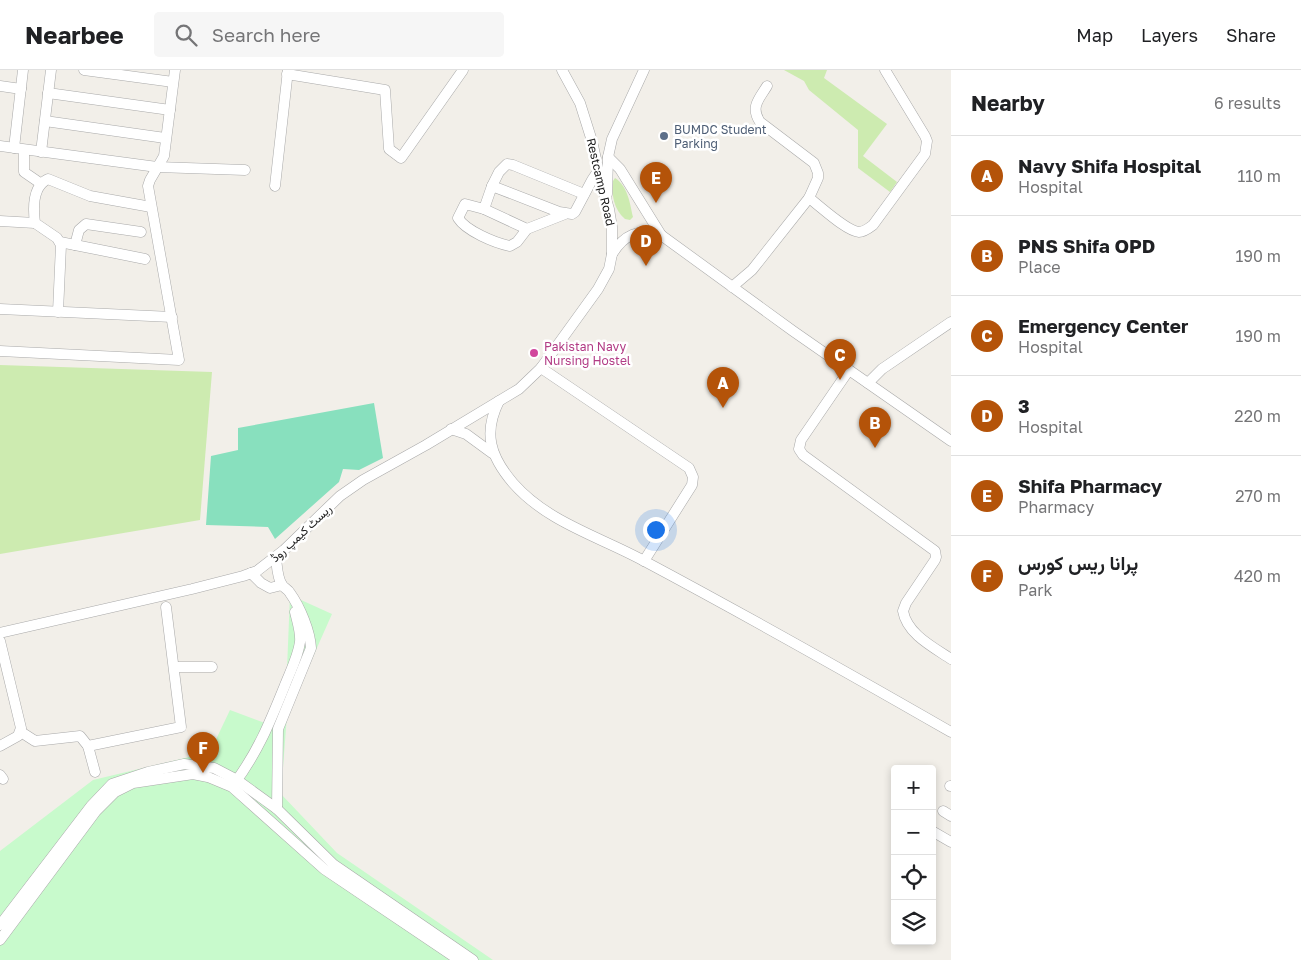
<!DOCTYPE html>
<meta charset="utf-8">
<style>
body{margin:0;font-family:"Golos Text",Vazirmatn,sans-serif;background:#f6f6f6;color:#202124}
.controls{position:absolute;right:15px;bottom:15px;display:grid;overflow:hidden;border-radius:5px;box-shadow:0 2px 8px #0003}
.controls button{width:45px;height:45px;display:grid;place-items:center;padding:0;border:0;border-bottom:1px solid #e0e0e0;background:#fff;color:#202124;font:25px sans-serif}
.you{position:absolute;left:655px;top:459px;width:18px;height:18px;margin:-12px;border:4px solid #fff;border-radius:50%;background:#1a73e8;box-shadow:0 0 0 8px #1a73e833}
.badge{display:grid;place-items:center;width:32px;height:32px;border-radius:50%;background:#b45309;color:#fff;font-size:16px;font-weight:700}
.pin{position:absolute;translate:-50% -41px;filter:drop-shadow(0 1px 2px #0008)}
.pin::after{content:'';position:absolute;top:26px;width:18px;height:15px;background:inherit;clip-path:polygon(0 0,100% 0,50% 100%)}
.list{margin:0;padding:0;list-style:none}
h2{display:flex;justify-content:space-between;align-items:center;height:65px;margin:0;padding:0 20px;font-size:21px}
h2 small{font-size:16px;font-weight:400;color:#757577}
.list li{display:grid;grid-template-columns:32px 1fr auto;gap:15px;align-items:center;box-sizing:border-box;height:80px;padding:0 20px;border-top:1px solid #e0e0e0}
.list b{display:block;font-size:19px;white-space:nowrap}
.list p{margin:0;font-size:16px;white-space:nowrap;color:#757577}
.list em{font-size:16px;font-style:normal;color:#757577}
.icon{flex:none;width:28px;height:28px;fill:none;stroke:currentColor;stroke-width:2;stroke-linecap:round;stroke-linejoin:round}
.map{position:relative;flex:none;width:951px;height:890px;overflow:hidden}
header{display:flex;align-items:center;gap:30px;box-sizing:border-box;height:70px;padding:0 25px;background:#fff;border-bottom:1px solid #e0e0e0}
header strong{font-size:24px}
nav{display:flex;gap:28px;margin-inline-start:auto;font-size:18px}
.search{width:350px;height:45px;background:#f6f6f6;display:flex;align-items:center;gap:12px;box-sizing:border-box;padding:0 18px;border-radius:5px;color:#757577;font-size:19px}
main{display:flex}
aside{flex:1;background:#fff}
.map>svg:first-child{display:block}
.grass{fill:#cdebb0}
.park{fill:#c8facc}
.pitch{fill:#88e0be}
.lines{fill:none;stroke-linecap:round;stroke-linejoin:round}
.minor-casing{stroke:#a9a9a9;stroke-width:11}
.minor{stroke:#fff;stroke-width:10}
.service-dot{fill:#5c6f8a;stroke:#fff;stroke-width:2}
.hotel-dot{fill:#d1479c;stroke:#fff;stroke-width:2}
.labels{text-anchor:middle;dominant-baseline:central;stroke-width:5;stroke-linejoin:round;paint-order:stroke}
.service-label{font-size:12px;fill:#4e5e75;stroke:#fff;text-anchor:start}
.street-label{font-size:12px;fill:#222;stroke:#fff}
.hotel-label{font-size:12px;fill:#b23c85;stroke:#fff;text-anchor:start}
</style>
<header>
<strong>Nearbee</strong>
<div class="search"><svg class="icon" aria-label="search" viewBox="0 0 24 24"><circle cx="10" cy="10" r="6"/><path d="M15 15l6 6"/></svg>Search here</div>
<nav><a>Map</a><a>Layers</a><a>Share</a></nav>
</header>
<main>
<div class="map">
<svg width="951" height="890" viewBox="0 0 951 890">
<rect width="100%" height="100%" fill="#f2efe9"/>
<g class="grass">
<polygon points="784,0 827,0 824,8 887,54 863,86 897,112 890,122 858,98 858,60 809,20 804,11"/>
<path d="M 615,108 C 628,116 630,134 633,147 L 630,150 L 625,149 C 614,140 611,124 613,111 Z"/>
<polygon points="0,295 212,302 200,450 0,484"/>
</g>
<polygon class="park" points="290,525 332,544 287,645 281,724 337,783 493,890 0,890 0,781 93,710 210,682 230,640 265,653 287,599"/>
<polygon class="pitch" points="374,333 383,388 359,400 343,399 339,412 275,469 268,457 206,455 211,386 238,380 238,358"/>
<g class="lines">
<defs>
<g id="minor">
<polyline points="84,0 173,12"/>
<polyline points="287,4 385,20 389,79 401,88 463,0"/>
<polyline points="0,16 21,19"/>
<polyline points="48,23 170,40"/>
<polyline points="45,51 165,68"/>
<polyline points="0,76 157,97 245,100"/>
<polyline points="14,78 23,0"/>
<polyline points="24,80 24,102 40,113"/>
<polyline points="41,82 51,0"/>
<polyline points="608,87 620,99 661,165"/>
<polyline points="275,116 288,0"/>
<polyline points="492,116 499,102 507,94 513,95 584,124"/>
<polyline points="607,124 608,87 612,69 644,0"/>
<path d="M 809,128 C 820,136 846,161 859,162 C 864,162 869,158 873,155 L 925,84 L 927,71 L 925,66 L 885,0"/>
<polyline points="484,139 527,159"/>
<path d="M 565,144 L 527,159 L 517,172 L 510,176 C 495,173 466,161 458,148 L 465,134 L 484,139 L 492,116 L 559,142 L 572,144 L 575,142 L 592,110 L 598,101"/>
<polyline points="0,151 35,153"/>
<polyline points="60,172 145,189"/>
<polyline points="75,175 79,160 86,154 141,162"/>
<path d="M 612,184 C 624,165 638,158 661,165 L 793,261 L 951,371"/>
<path d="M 732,217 L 752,200 L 809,128 L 818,108 L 818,103 L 814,93 L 760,52 C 750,37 759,29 767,16"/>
<polyline points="0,239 172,247"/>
<path d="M 58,242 L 61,175 L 57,168 L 35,153 C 33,138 33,116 48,109 L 90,126 L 151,137"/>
<polyline points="0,281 179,290 148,116 150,110 164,86 175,0"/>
<polyline points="541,298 689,398 693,407 692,415 644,491"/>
<path d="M 849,300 L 801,370 L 799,379 L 803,385 L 935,481 L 936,487 L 935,490 L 906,533 L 903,541 C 907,564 933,577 951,589"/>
<polyline points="868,313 882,299 951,252"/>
<path d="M 499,331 C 483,363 490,386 513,413 C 548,453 601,467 646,492 C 749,547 850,604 951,662"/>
<polyline points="451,359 466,364 492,383"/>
<path d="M 276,488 C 277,496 277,507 282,515 C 284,518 288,519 290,523 C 300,537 310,561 311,578 L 278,659 L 277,739"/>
<polyline points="251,503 261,513 270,518 282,515"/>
<polyline points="0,563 192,519 243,506 257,501 284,480 340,426 363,410 426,375 519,319 541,298 598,219 609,199 612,184 612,157 609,139 602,116 592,71 580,33 562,0"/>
<polyline points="0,571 21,658 18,666 0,676"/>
<polyline points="174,597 212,597"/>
<polyline points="21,662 35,671 80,666 88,676 181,657 166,537"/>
<polyline points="88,676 95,702"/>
<polyline points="0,705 3,709"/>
<path d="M 234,714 C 258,682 270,652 285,615 C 290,602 298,587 300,572 C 301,562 297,551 295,542"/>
<polyline points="950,716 951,716"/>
<polyline points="943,741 951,746"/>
<polyline points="932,761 951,772"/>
<polyline points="0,855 91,736 112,714 148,702 184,694 214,698 237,710 277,739 333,794 473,890"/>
<polyline points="0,870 96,741 115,722 133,713 193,704 208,707 232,717 324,799 459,890"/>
</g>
</defs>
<use href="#minor" class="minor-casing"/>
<use href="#minor" class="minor"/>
</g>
<circle class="service-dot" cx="664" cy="66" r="5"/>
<circle class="hotel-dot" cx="534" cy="283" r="5"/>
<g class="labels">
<g class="service-label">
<text x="674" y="59">BUMDC Student<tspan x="674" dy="14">Parking</tspan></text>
</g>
<g class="street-label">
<text transform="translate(601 112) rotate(77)">Restcamp Road</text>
<text transform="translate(301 463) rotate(-43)">ریسٹ کیمپ روڈ</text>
</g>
<g class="hotel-label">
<text x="544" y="276">Pakistan Navy<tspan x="544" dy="14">Nursing Hostel</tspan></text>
</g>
</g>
</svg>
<div class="controls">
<button>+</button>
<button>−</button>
<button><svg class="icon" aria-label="locate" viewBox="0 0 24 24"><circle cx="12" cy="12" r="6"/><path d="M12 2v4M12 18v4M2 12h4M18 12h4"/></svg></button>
<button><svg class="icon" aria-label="layers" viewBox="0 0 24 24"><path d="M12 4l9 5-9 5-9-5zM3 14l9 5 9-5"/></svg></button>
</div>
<div class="you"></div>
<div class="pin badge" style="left:723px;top:338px">A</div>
<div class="pin badge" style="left:875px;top:378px">B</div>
<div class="pin badge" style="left:840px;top:310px">C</div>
<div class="pin badge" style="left:646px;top:196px">D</div>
<div class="pin badge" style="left:656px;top:133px">E</div>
<div class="pin badge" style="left:203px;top:703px">F</div>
</div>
<aside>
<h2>Nearby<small>6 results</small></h2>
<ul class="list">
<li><span class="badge">A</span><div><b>Navy Shifa Hospital</b><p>Hospital</p></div><em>110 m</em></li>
<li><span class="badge">B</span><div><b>PNS Shifa OPD</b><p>Place</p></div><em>190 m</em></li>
<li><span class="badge">C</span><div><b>Emergency Center</b><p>Hospital</p></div><em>190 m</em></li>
<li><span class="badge">D</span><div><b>3</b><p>Hospital</p></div><em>220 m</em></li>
<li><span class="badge">E</span><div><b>Shifa Pharmacy</b><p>Pharmacy</p></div><em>270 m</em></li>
<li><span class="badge">F</span><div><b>پرانا ریس کورس</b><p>Park</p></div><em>420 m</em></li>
</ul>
</aside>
</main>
